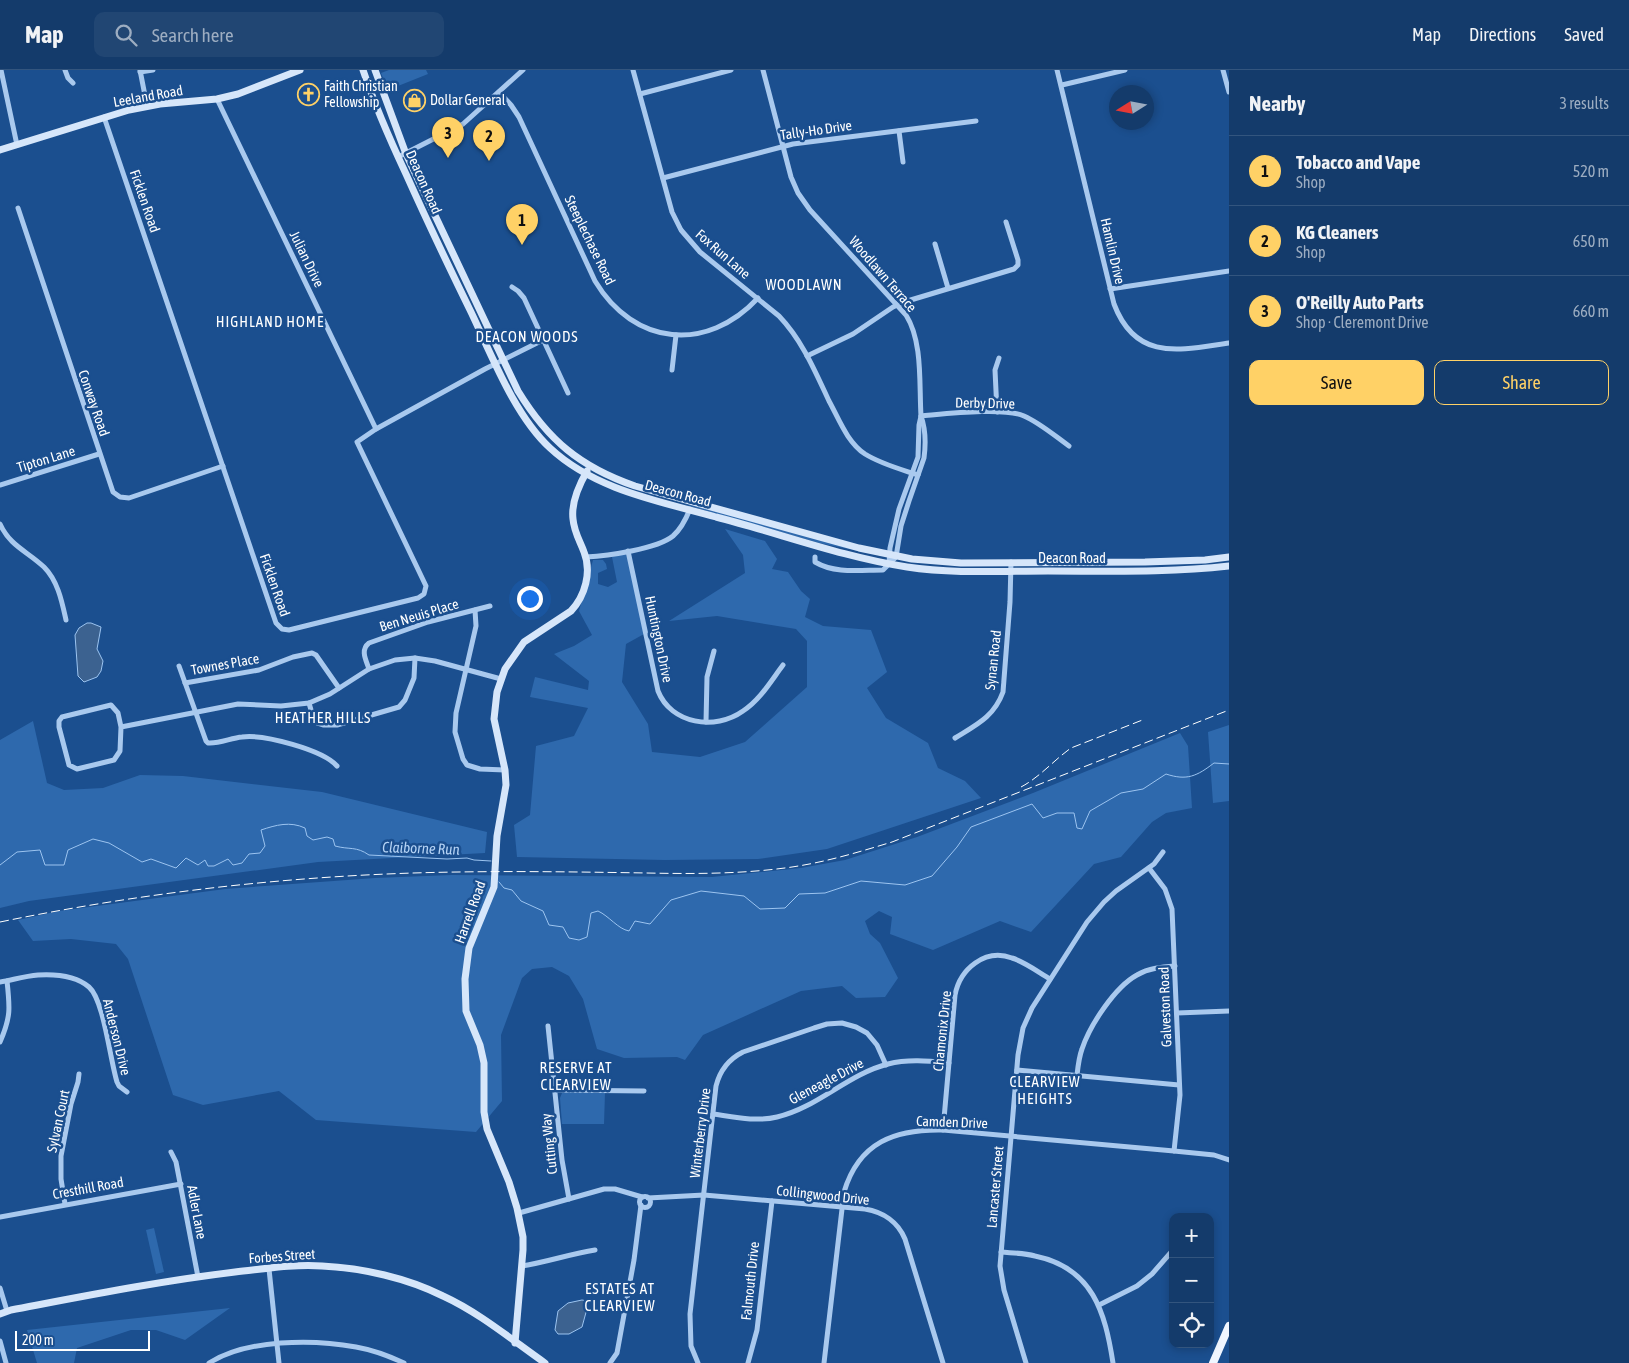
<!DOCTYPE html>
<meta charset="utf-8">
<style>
body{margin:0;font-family:"Asap Condensed",sans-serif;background:#214673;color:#f1f3f6}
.controls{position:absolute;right:15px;bottom:15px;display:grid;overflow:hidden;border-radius:10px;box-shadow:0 2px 8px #0003}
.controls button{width:45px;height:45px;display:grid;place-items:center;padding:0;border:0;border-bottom:1px solid #33557e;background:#143b6b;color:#f1f3f6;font:25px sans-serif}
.compass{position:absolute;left:1109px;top:15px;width:45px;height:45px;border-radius:50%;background:#143b6b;box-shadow:0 2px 8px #0003;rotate:259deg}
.scale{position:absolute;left:15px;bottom:12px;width:135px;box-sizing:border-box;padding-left:5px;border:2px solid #fff;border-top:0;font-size:14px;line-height:18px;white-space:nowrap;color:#fff;-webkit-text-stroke:4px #1b4f8f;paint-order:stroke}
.you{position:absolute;left:529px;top:528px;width:18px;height:18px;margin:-12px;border:4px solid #fff;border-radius:50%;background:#1a73e8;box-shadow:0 0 0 8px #1a73e833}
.badge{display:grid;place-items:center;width:32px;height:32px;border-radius:50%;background:#ffd166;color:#111;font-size:16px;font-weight:700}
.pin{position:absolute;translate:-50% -41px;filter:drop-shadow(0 1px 2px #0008)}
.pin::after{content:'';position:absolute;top:26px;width:18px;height:15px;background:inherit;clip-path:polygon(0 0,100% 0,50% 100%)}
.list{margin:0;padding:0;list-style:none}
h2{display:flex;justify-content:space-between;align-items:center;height:65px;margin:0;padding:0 20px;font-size:21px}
h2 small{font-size:16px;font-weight:400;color:#9dadc1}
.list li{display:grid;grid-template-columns:32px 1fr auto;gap:15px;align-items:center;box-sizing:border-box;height:70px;padding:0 20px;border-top:1px solid #33557e}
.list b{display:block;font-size:19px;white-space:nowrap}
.list p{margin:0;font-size:16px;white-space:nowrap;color:#9dadc1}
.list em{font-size:16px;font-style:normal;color:#9dadc1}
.actions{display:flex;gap:10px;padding:15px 20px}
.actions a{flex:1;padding:11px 0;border:1px solid #ffd166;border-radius:10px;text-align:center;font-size:18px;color:#ffd166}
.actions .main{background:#ffd166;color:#111}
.icon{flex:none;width:28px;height:28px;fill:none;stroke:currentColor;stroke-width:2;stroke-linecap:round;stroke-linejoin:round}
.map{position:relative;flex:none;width:1229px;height:1293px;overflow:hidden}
header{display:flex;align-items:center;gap:30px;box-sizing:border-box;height:70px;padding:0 25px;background:#143b6b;border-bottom:1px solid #33557e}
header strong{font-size:24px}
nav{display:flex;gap:28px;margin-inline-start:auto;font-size:18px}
.search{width:350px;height:45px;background:#214673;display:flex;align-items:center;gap:12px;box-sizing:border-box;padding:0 18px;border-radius:10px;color:#9dadc1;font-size:19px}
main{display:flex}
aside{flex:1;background:#143b6b}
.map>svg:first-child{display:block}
.green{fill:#2e69ad}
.water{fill:#3c6290;stroke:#9cc4f0}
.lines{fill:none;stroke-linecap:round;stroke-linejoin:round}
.stream{stroke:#9cc4f0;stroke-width:1}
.street{stroke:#a9c9ee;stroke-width:5}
.secondary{stroke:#d6e6fa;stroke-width:7}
.primary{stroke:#f0f6ff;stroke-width:8}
.rail{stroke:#fff;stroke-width:1;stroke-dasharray:9 4;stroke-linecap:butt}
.labels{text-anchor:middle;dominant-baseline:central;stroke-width:5;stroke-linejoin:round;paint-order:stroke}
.poi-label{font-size:14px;fill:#fff;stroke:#1b4f8f;text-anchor:start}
.street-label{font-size:14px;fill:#fff;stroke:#1b4f8f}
.neighbourhood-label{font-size:15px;letter-spacing:1px;fill:#fff;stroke:#1b4f8f}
.water-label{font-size:15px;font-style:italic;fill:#b5d3f5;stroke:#1b4f8f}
</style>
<header>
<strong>Map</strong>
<div class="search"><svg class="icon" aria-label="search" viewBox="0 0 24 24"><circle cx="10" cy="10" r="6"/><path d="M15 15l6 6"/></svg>Search here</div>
<nav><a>Map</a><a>Directions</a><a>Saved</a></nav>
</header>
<main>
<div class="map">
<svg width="1229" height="1293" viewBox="0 0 1229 1293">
<rect width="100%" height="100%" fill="#1b4f8f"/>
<g class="green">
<polygon points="389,0 426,0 428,4 388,20 381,3"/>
<polygon points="683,434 712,440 864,482 819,473"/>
<polygon points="725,459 765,471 777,489 772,499 788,502 801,521 810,529 805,547 823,556 871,560 887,602 867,618 886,648 928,673 938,698 965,711 981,728 827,779 758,789 665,790 517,787 514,755 530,745 536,676 574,666 588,638 530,627 535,607 588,620 589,611 554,584 574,576 592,565 579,541 593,490 603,490 606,494 607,499 598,503 598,514 608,517 617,512 612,487 615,485 628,483 644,564 626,574 622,612 648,654 652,682 700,687 745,672 807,617 807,571 796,559 717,546 669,551 745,503 743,485"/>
<polygon points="33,651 47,713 64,720 103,718 140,705 183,706 322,722 487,762 485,783 318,792 29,831 0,838 0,670"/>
<polygon points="1229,655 1229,731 1213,733 1208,662"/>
<polygon points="1180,663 1188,676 1192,738 1166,743 1152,752 1121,787 1094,794 1031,862 1000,851 933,880 890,864 892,847 879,841 865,851 870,864 880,873 898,908 885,927 856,928 842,916 801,921 703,965 685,990 677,987 624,988 597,979 583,929 569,906 552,897 532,899 522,908 501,965 502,1031 476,1062 316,1050 279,1021 203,1035 173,1025 128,889 116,874 71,869 33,871 18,850 59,841 225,819 375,808 452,805 712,807 801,798 845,790 917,767 1033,723"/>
<polygon points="567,1022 605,1023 604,1054 562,1054 560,1028 562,1023"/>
<polygon points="154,1158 164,1202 156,1204 146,1160"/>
<polygon points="230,1238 185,1270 156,1260 131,1260 77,1278 74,1293 37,1293 27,1260"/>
</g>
<g class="water">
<polygon points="87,553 91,553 101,557 97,579 103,591 101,601 97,607 84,612 78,606 75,565 79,558"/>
<polygon points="582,1230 587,1231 588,1235 582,1257 569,1264 558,1264 555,1260 558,1241 568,1233"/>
</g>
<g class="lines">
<g class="stream">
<path d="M 0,795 L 17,782 L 40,780 L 45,795 L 64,795 L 68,780 L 93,769 L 109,773 L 142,792 L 151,789 L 176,798 L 186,788 L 198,795 L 205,790 L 208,796 L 214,796 L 228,789 L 233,795 L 242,793 L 249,784 L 260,783 L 265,776 L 261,760 C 276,755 290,751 305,758 L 307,766 L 313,770 L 327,767 L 333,769 L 335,776 C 350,780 356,776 369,785 L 447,789 L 467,788 L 474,790 L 491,791"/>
<path d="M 499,812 L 504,818 L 512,820 L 521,831 L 543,841 L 549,855 L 563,857 L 569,868 L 579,870 L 587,867 L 591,843 L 598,841 C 609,846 618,859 629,861 L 635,851 L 650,854 L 671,830 L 701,821 L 744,826 L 760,839 L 785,838 L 799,824 L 825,823 L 861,811 L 905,815 L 932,806 L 957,777 L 971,757 L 1032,734 L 1043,748 L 1057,743 L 1074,743 L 1077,758 L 1082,759 L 1090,741 L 1121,723 L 1143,719 L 1166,704 C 1187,711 1197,706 1214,693 L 1229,694"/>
</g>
<g class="street">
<polyline points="1,0 17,75"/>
<polyline points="65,0 68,8 73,13"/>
<polyline points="140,0 147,36"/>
<path d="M 633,0 L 672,142 L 681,160 L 700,182 L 779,246 C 802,270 815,301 829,331 C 839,349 847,372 865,384 C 881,394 900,399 918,405"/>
<path d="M 763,0 L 791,107 L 798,123 L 810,140 L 906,245 C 923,272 919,314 921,346 C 926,360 926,373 924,388 L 909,431 L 901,456 L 896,487 L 883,500 C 860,500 835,504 815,492 L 815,487"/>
<path d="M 1057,0 L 1114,234 C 1136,292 1180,280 1229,273"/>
<polyline points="1223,0 1229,22"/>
<polyline points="140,2 153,0"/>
<polyline points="1062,15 1125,0"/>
<path d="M 499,22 L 511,35 L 519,47 L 595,211 C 634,276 707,283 758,228"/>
<polyline points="640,24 731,0"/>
<polyline points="217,29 376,359"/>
<polyline points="104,47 276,553 282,559 289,560 418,528 424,524 426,516 357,372 376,359 485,299 543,270"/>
<polyline points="899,61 903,92"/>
<polyline points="398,87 463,54 523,0"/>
<polyline points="663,108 793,74 976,51"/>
<polyline points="18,138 113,422 120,427 129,428 223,396"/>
<polyline points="935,174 948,218"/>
<polyline points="512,217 518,221 524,228 568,323"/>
<polyline points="1110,219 1229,201"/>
<polyline points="807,286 853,264 893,237 904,232 1014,199 1018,195 1018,190 1006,152"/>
<polyline points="672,300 676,265"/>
<polyline points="997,342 995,300 999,288"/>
<path d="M 921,346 C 945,344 1004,337 1024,346 C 1040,353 1055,366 1069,376"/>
<polyline points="0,415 99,384"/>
<path d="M 0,454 C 10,476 27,481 44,497 C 58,511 62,532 66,550"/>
<path d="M 628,481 L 658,621 C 671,654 715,661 743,641 C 760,630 771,611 783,595"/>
<path d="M 586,487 C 607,486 657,479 673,466 C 681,459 686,449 690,439"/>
<polyline points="889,494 890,478 899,439 918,387 919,355 921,346"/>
<polyline points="475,540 476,556 456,643 455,662 463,689 467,695 480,699 505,700"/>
<path d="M 179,596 L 206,671 L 208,673 C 219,674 231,668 242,667 C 264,664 323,680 337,696"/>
<path d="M 369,599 C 366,590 360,580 369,573 L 428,552 L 490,536"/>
<polyline points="185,613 259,600 293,587 312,583 316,585 339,618"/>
<polyline points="309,633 313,647 317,653 323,655 337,655 399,637 405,630 414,608 415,588"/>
<polyline points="706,652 707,607 714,581"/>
<polyline points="121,657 118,643 111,635 62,647 59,651 59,657 69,695 77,699 114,690 120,681 121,657 238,634 281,636 309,633 330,624 369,599 395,590 415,588 435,591 501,609"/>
<path d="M 955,668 C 976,655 994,647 1003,622 L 1010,532 L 1011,492"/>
<polyline points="1149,798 1165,819 1172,839 1180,1025 1174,1081"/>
<path d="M 0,912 C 12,910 25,906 38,905 C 55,904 75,905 89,917 C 104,930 110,990 117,1012 L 119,1016 L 127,1022"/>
<polyline points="1177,943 1229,941"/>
<polyline points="548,956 562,1090 569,1129"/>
<path d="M 0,972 C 11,947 10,938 7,911"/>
<polyline points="1017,1000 1179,1015"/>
<path d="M 1077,1005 C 1078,996 1079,987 1082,979 C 1090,955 1115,917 1137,905 C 1149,898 1162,897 1175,896"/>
<polyline points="555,1020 644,1021"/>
<path d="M 713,1044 C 734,1047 756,1052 777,1047 C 817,1038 848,1004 888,994 C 908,989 928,991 949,993"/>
<path d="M 943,1060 L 955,925 C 960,899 985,878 1012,888 C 1025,892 1038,902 1050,909"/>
<polyline points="171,1082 176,1092 198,1207"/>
<circle cx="645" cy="1132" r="5.5"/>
<path d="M 648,1128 L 704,1125 L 865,1139 C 883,1142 898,1152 905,1169 L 943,1293"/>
<polyline points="65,1134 61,1109 61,1086 71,1034 78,1012 79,1004"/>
<polyline points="519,1143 604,1119 615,1119 642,1127"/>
<polyline points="0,1147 181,1114"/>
<path d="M 1001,1182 C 1012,1183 1024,1183 1035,1186 C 1093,1198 1105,1242 1113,1293"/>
<path d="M 522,1196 C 547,1192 570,1184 595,1180"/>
<polyline points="269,1199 279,1293"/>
<polyline points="0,1218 7,1241"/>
<polyline points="1099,1235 1137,1216 1152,1204 1173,1180"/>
<polyline points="0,1271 6,1293"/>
<path d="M 209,1293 C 247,1269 313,1269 356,1277 C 373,1280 389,1286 404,1293"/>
<polyline points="610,1293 617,1283 634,1190 641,1135"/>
<path d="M 698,1293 L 691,1276 L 690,1244 L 716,1016 C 720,1000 729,989 743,982 L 814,958 L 827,954 L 842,953 L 856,957 L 867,963 L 877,975 L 886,995"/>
<polyline points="748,1293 757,1260 772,1131"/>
<path d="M 824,1293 L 844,1122 C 859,1072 895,1059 943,1060 L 1174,1081 L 1214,1085 L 1229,1090"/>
<polyline points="1026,1293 1004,1220 1000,1196 1018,985 1023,958 1032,938 1087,852 1104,832 1116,821 1154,794 1163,782"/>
</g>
<g class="secondary">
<path d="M 363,0 C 375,36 390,70 406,104 C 427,151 449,197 471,242 C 492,286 515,346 550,378 C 595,420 659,431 716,447 C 779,463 842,487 907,497 C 953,504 1002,501 1048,501 C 1109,501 1169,503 1229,496"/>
<path d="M 375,0 L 406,84 L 518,321 C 548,370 580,397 635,416 L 859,478 L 912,489 L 961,493 L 1145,492 L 1205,490 L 1229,487"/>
<polyline points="0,80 129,40 160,34 217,29 238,24 300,0"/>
<path d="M 0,1244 L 11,1240 C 85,1226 160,1211 235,1202 C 264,1199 293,1194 322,1196 C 363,1198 407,1208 443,1226 C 480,1243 512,1270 545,1293"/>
<path d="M 515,1273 L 523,1180 L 523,1167 L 517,1138 L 509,1112 L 487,1059 L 484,1042 L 484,993 L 480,975 L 466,941 L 465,909 L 469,878 L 494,817 L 497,766 L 506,715 L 505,700 L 494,649 L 497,622 L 505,599 L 524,572 L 571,541 C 585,526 592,502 584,482 C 580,471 574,462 573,449 C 571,433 579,415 587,401"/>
</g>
<polyline class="primary" points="1213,1293 1229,1256"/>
<g class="rail">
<path d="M 1021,717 C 1040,707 1054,690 1071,678 L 1145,649"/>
<path d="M 0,852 C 151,821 304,804 458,802 C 521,801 584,802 647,803 C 695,804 744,804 792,797 C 826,792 859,782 892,772 L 1229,640"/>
</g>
</g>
<defs>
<symbol id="church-ring" viewBox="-11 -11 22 22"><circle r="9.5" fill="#1b4f8f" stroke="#ffd166" stroke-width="1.5"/><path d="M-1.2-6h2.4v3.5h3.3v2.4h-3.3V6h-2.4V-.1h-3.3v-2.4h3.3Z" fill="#ffd166"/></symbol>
<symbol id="shop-ring" viewBox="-11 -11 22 22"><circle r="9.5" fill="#1b4f8f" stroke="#ffd166" stroke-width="1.5"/><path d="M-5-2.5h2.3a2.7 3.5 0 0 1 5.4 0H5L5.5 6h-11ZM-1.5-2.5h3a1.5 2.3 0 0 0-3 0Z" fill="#ffd166"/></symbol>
</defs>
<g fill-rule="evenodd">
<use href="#church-ring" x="296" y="12" width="25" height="25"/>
<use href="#shop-ring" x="402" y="18" width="25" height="25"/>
</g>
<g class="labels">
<g class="poi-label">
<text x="324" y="16">Faith Christian<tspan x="324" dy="16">Fellowship</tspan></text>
<text x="430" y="30">Dollar General</text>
</g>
<g class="street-label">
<text transform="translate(148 26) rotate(-10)">Leeland Road</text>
<text transform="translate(816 60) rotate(-8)">Tally-Ho Drive</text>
<text transform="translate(424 112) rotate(66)">Deacon Road</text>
<text transform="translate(145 131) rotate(71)">Ficklen Road</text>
<text transform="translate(590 170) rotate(64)">Steeplechase Road</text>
<text transform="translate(1113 181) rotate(77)">Hamlin Drive</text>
<text transform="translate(723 184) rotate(41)">Fox Run Lane</text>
<text transform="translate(307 189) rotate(64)">Julian Drive</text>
<text transform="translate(883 204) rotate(49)">Woodlawn Terrace</text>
<text transform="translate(94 333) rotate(71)">Conway Road</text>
<text transform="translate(985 333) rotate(1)">Derby Drive</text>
<text transform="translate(46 389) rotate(-17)">Tipton Lane</text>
<text transform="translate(678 423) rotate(15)">Deacon Road</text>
<text x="1072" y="488">Deacon Road</text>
<text transform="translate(275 515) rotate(71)">Ficklen Road</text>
<text transform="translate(419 545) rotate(-17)">Ben Neuis Place</text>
<text transform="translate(659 569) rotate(78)">Huntington Drive</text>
<text transform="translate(993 590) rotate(-84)">Synan Road</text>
<text transform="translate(225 594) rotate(-10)">Townes Place</text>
<text transform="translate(470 842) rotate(-70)">Harrell Road</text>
<text transform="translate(1165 937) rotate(-92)">Galveston Road</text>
<text transform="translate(942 961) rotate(-84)">Chamonix Drive</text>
<text transform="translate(117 967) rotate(76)">Anderson Drive</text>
<text transform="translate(826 1011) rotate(-28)">Gleneagle Drive</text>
<text transform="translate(58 1051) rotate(-78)">Sylvan Court</text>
<text transform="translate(952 1052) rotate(2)">Camden Drive</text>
<text transform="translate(700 1063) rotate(-83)">Winterberry Drive</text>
<text transform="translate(549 1074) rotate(-96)">Cutting Way</text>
<text transform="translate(995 1117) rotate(-85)">Lancaster Street</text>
<text transform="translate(88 1118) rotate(-10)">Cresthill Road</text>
<text transform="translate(823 1125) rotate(6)">Collingwood Drive</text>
<text transform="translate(197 1142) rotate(79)">Adler Lane</text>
<text transform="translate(282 1186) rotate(-4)">Forbes Street</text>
<text transform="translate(750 1211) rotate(-84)">Falmouth Drive</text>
</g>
<g class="neighbourhood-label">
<text x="804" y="214">WOODLAWN</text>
<text x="270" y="251">HIGHLAND HOME</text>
<text x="527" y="266">DEACON WOODS</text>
<text x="323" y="647">HEATHER HILLS</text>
<text x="576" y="997">RESERVE AT<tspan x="576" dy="17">CLEARVIEW</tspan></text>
<text x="1045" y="1011">CLEARVIEW<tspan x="1045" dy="17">HEIGHTS</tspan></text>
<text x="620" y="1218">ESTATES AT<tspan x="620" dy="17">CLEARVIEW</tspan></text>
</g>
<g class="water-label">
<text transform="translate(421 778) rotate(2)">Claiborne Run</text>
</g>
</g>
</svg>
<div class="controls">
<button>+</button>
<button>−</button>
<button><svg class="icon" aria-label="locate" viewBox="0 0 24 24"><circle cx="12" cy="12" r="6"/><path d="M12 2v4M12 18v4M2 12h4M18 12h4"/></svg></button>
</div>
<svg class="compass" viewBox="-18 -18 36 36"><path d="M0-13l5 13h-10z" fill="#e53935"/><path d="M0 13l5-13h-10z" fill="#9dadc1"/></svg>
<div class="scale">200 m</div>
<div class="you"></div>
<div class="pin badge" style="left:522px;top:175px">1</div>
<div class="pin badge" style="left:489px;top:91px">2</div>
<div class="pin badge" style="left:448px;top:88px">3</div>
</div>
<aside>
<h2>Nearby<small>3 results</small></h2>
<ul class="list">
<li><span class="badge">1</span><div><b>Tobacco and Vape</b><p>Shop</p></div><em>520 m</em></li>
<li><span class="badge">2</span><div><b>KG Cleaners</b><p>Shop</p></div><em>650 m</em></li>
<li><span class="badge">3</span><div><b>O'Reilly Auto Parts</b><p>Shop · Cleremont Drive</p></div><em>660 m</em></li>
</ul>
<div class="actions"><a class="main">Save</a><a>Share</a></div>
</aside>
</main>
